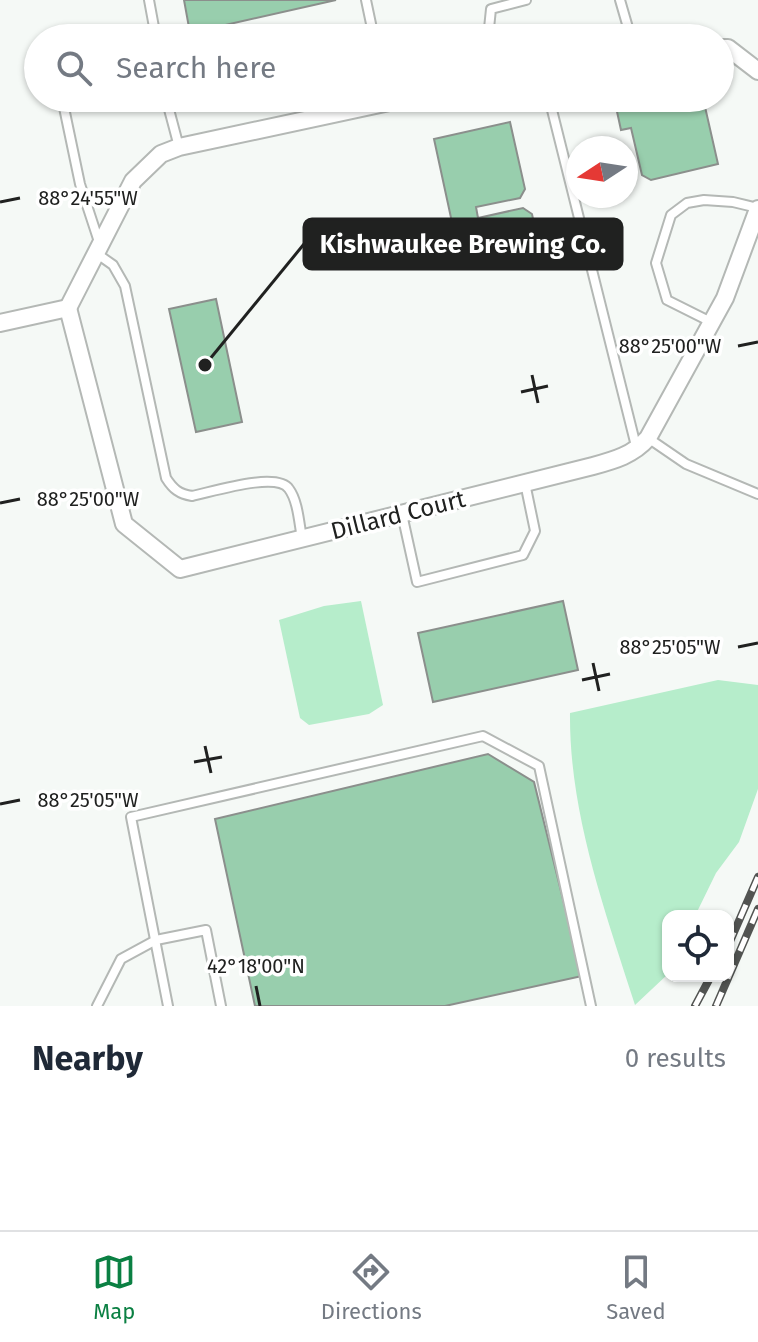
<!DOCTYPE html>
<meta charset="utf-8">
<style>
body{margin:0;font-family:"Fira Sans",sans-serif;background:#f2f2f3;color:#1f2937}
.controls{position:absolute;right:24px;bottom:24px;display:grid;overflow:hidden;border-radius:16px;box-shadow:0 2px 6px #0004}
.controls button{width:72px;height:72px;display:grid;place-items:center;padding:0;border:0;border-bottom:2px solid #e0e1e3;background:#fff;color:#1f2937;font:40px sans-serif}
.compass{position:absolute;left:566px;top:136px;width:72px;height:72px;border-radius:50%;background:#fff;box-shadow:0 2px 6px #0004;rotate:258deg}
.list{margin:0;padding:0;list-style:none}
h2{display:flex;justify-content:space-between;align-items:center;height:104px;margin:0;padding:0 32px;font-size:34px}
h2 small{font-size:26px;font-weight:400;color:#747a83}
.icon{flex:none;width:44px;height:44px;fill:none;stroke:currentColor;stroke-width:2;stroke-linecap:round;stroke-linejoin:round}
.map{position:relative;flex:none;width:758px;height:1006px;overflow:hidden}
.search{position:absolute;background:#fff;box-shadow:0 2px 6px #0004;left:24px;right:24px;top:24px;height:88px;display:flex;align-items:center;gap:20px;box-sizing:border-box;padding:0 28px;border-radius:44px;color:#747a83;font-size:30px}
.sheet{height:224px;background:#fff}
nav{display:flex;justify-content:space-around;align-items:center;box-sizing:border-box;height:112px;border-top:2px solid #e0e1e3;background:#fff;font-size:22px;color:#747a83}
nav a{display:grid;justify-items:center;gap:4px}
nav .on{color:#0b8043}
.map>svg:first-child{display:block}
.water{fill:#b6edcb}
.building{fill:#98cead;stroke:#8b8f8c;stroke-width:2}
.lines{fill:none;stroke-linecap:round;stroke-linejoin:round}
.lane-casing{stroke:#b4b8b5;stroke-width:12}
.street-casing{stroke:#b4b8b5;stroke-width:20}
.lane{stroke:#fff;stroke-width:8}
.street{stroke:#fff;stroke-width:16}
.rail-casing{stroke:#525452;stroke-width:8}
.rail{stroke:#fff;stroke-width:5;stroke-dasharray:15;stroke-linecap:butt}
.ticks{fill:none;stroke:#202120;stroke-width:3}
.labels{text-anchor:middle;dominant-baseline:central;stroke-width:7;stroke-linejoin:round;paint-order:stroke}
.street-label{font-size:24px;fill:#202120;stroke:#fff}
.ticks-label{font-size:20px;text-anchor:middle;fill:#202120;stroke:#fff;stroke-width:7;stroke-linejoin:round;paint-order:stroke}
.leader{fill:none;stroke:#202120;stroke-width:3}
.callout-dot{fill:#202120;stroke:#fff;stroke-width:3}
.callout{fill:#202120;stroke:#202120;stroke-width:3}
.callout-label{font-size:26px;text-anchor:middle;font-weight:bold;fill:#fff}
</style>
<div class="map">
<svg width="758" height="1006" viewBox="0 0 758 1006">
<rect width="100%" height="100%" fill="#f5f9f6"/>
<g class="water">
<polygon points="361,601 383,705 369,714 309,725 300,718 279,620 324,606"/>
<path d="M 718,680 L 758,685 L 758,789 L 739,842 L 716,873 L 695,916 L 668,916 L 668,974 L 635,1005 C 605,911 569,813 570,713 Z"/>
</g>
<g class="building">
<polygon points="184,0 336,0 190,33"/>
<polygon points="653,98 703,98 718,164 651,180 642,175 631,128 621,130 616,107"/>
<polygon points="510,122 525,189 520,198 476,207 478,218 523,208 532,214 539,247 461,264 434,139"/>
<polygon points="216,299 242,422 196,432 169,309"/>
<polygon points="563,601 578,670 433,702 418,633"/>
<polygon points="488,754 534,782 582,976 445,1006 255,1006 215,819"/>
</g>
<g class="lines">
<defs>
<g id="lane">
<polyline points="149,0 156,38"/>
<polyline points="366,0 374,38"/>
<polyline points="620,0 631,38"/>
<polyline points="488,38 491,9 526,0"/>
<polyline points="62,98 80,184 100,245"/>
<polyline points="166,98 179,147"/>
<polyline points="549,98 637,450"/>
<path d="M 96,253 L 113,265 L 125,286 L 166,478 C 173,489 179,494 192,496 C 212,492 277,471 289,489 C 298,501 299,523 302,538"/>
<polyline points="711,322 667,300 656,263 671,215 687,203 704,200 733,202 758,208"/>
<polyline points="648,438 686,464 758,494"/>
<polyline points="402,514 417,582 523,555 535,531 525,483"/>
<polyline points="97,1006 121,959 156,940 206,930 221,1006"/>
<polyline points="168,1006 131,817 483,736 539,766 591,1006"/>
</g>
<g id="street">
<polyline points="720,48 728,48 758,71"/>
<path d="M 68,308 L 124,524 L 180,569 L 593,466 C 615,460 633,455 648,438 L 725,298 L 758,209"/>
<polyline points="68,308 133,181 161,154 179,147 408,98"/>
<polyline points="0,323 68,308"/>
</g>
</defs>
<use href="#lane" class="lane-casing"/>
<use href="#street" class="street-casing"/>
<use href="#lane" class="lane"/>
<use href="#street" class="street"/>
<defs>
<g id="rail">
<polyline points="728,946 758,877"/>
<polyline points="695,1006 711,976"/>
<polyline points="716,1006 758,909"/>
</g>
</defs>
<use href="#rail" class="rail-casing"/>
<use href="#rail" class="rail"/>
</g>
<path class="ticks" d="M 0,202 L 20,198M 738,346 L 758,342M 532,375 L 538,403M 521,392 L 548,386M 0,503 L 20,499M 738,647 L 758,643M 593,663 L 599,691M 582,680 L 610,674M 205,746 L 211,773M 194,762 L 222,757M 0,804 L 20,800M 256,986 L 260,1006"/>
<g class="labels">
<g class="street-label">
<text transform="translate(398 515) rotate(-14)">Dillard Court</text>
</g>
</g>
<g class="ticks-label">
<text x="88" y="205">88°24'55"W</text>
<text x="670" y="353">88°25'00"W</text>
<text x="88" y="506">88°25'00"W</text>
<text x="670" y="654">88°25'05"W</text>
<text x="88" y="807">88°25'05"W</text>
<text x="256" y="973">42°18'00"N</text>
</g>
<path class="leader" d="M205 365L304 244"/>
<circle class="callout-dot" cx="205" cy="365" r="8"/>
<rect class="callout" x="304" y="219" width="318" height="50" rx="8"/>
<g class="callout-label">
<text x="463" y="253">Kishwaukee Brewing Co.</text>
</g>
</svg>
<div class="controls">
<button><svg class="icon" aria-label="locate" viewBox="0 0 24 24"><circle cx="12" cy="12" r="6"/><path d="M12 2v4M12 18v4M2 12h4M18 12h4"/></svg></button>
</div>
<svg class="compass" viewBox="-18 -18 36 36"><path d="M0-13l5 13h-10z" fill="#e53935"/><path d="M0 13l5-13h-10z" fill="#747a83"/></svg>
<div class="search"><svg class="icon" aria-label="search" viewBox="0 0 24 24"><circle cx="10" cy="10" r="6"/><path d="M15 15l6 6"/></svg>Search here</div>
</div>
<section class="sheet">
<h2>Nearby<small>0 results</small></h2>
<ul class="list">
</ul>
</section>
<nav>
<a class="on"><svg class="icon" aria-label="map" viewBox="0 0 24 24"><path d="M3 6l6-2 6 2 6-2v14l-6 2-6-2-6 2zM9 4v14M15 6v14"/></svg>Map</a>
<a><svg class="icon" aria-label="directions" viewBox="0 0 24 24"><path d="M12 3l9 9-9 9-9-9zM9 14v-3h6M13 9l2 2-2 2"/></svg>Directions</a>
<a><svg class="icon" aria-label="saved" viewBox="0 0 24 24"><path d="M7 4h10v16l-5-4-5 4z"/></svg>Saved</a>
</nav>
